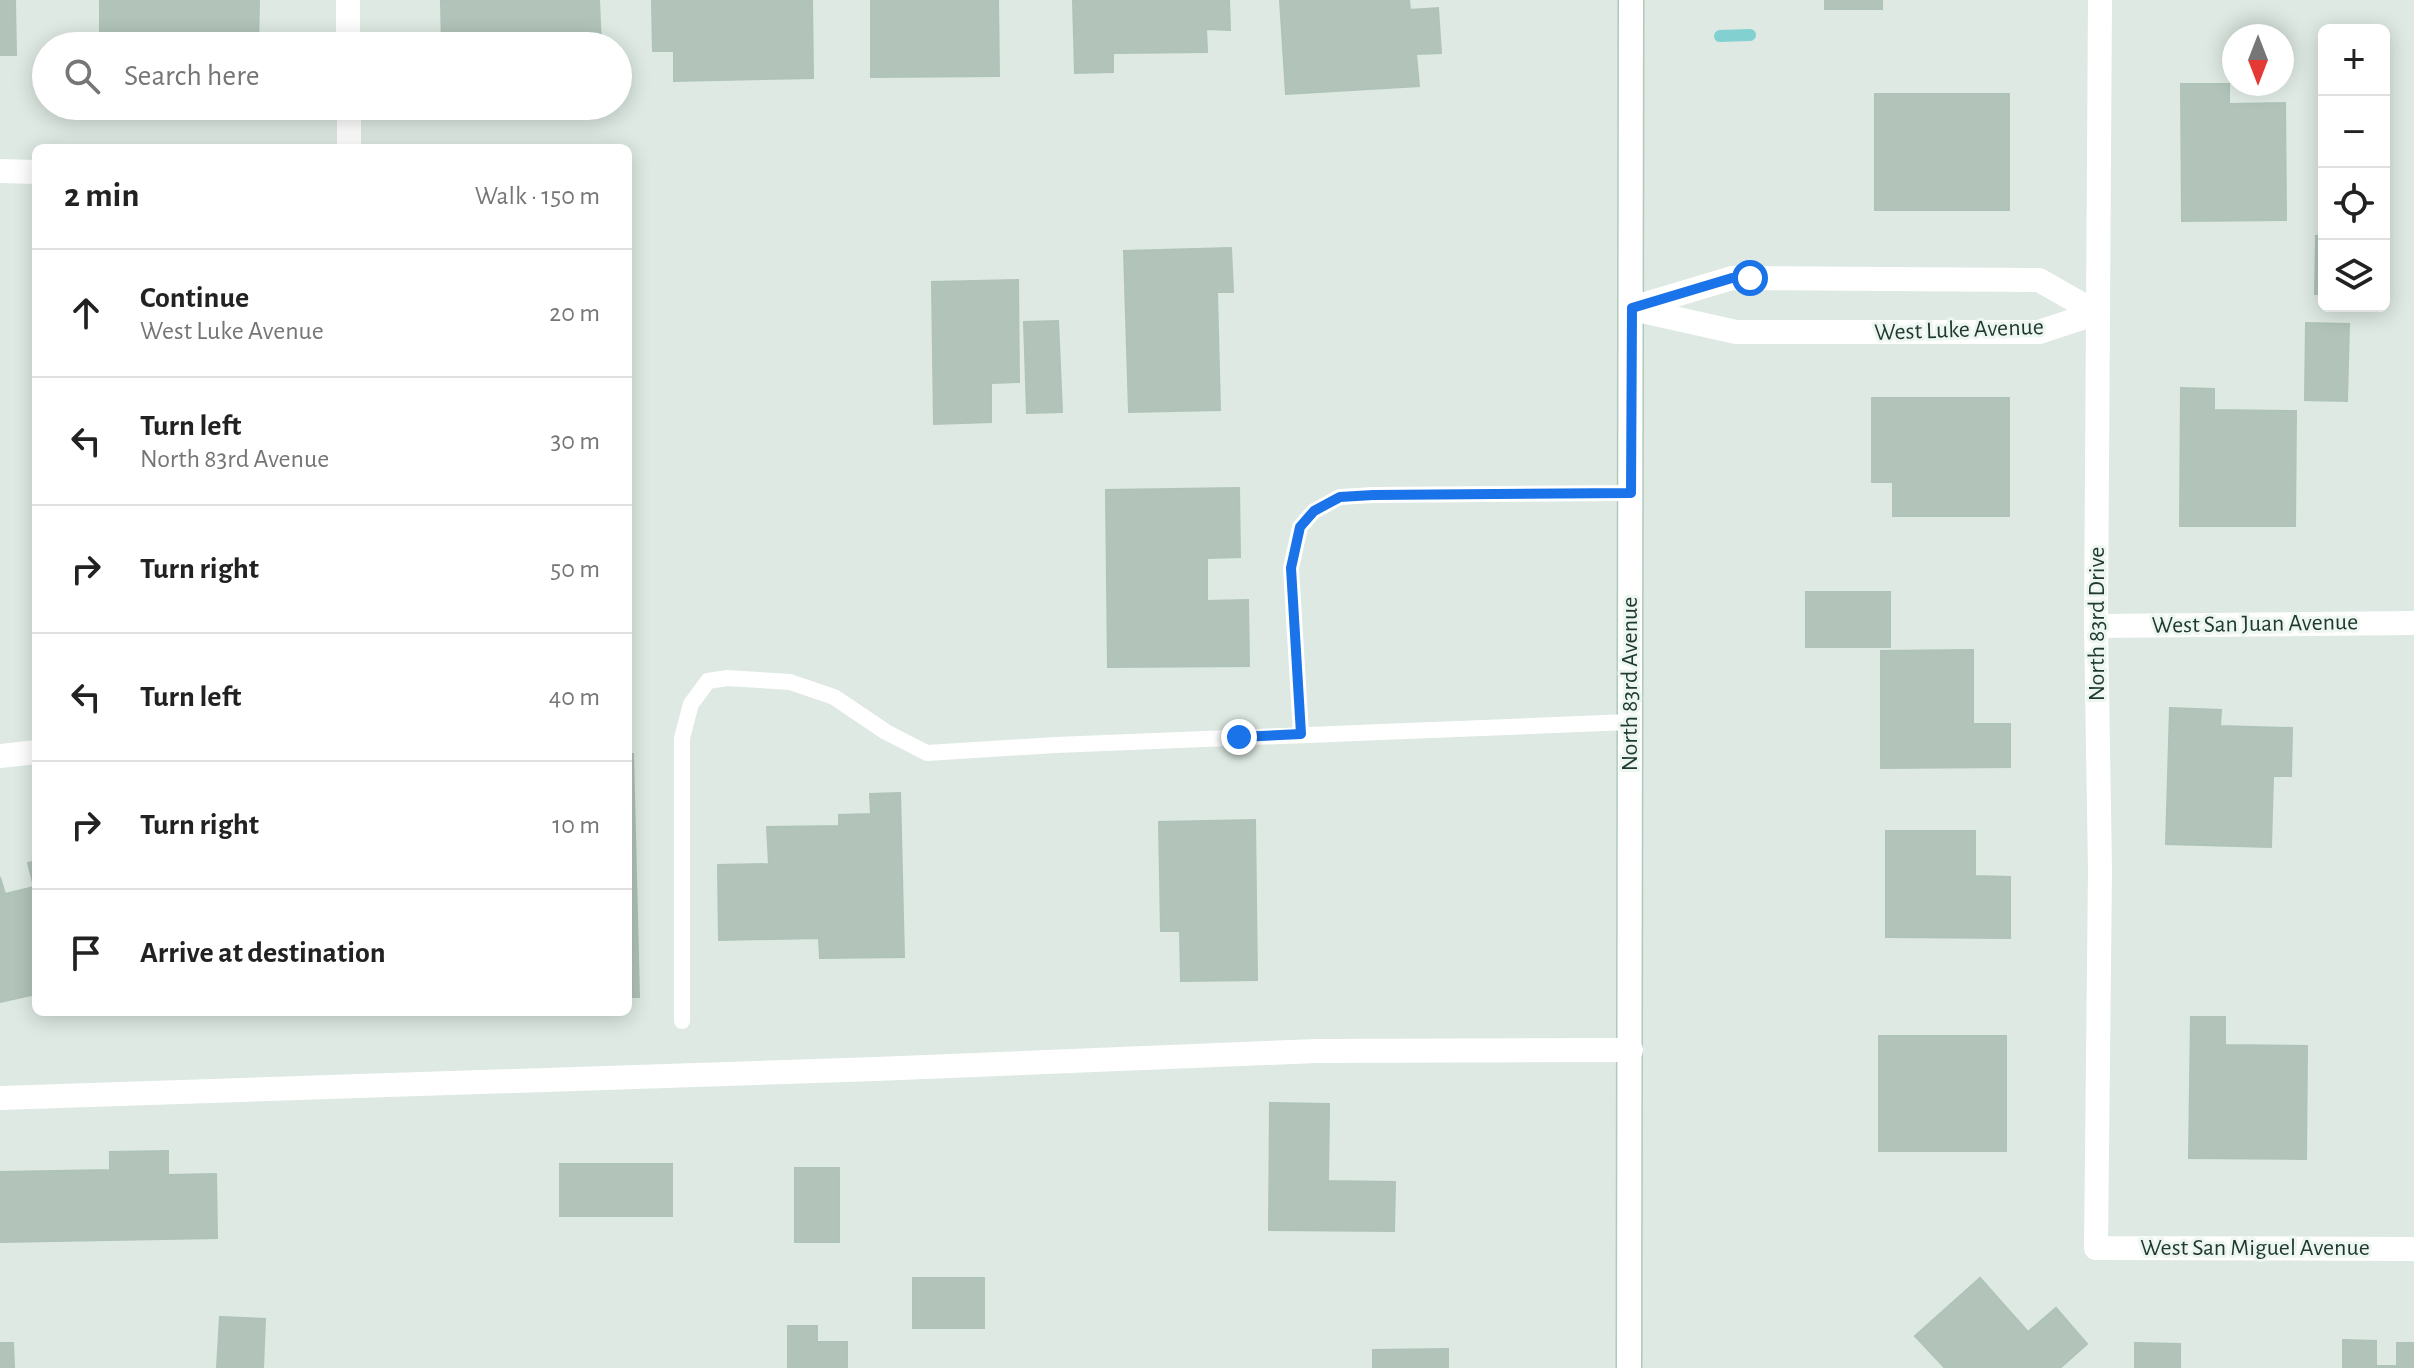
<!DOCTYPE html>
<meta charset="utf-8">
<style>
body{margin:0;font-family:"Alegreya Sans",sans-serif;background:#f6f6f6;color:#222}
.controls{position:absolute;right:24px;top:24px;display:grid;overflow:hidden;border-radius:12px;box-shadow:0 4px 20px #0003}
.controls button{width:72px;height:72px;display:grid;place-items:center;padding:0;border:0;border-bottom:2px solid #e0e0e0;background:#fff;color:#222;font:40px sans-serif}
.compass{position:absolute;left:2222px;top:24px;width:72px;height:72px;border-radius:50%;background:#fff;box-shadow:0 4px 20px #0003;rotate:180deg}
.stop{position:absolute;width:24px;height:24px;margin:-18px;border:6px solid #1a73e8;border-radius:50%;background:#fff}
.stop.end{background:#1a73e8;border-color:#fff;box-shadow:0 2px 8px #0008}
.list{margin:0;padding:0;list-style:none}
h2{display:flex;justify-content:space-between;align-items:center;height:104px;margin:0;padding:0 32px;font-size:34px}
h2 small{font-size:26px;font-weight:400;color:#767676}
.list li{display:grid;grid-template-columns:52px 1fr auto;gap:24px;align-items:center;box-sizing:border-box;height:128px;padding:0 32px;border-top:2px solid #e0e0e0}
.list b{display:block;font-size:30px;white-space:nowrap}
.list p{margin:0;font-size:26px;white-space:nowrap;color:#767676}
.list em{font-size:26px;font-style:normal;color:#767676}
.icon{flex:none;width:44px;height:44px;fill:none;stroke:currentColor;stroke-width:2;stroke-linecap:round;stroke-linejoin:round}
.map{position:relative;flex:none;width:2414px;height:1368px;overflow:hidden}
.search{position:absolute;background:#fff;box-shadow:0 4px 20px #0003;left:32px;top:32px;width:600px;height:88px;display:flex;align-items:center;gap:20px;box-sizing:border-box;padding:0 28px;border-radius:44px;color:#767676;font-size:30px}
.panel{position:absolute;background:#fff;box-shadow:0 4px 20px #0003;left:32px;top:144px;width:600px;height:872px;border-radius:12px}
.map>svg:first-child{display:block}
.lines{fill:none;stroke-linecap:round;stroke-linejoin:round}
.stream{stroke:#82d1d0;stroke-width:12}
.building{fill:#b2c4ba;stroke:#afc3b8;stroke-width:2}
.secondary-casing{stroke:#b0c9bc;stroke-width:27}
.service{stroke:#fff;stroke-width:16}
.minor{stroke:#fff;stroke-width:24}
.secondary{stroke:#fff;stroke-width:24}
.route{stroke:#1a73e8;stroke-width:10}
.labels{text-anchor:middle;dominant-baseline:central;stroke-width:6;stroke-linejoin:round;paint-order:stroke}
.street-label{font-size:24px;fill:#1e392d;stroke:#edf6f0}
</style>
<div class="map">
<svg width="2414" height="1368" viewBox="0 0 2414 1368">
<rect width="100%" height="100%" fill="#dde9e2"/>
<g class="lines">
<polyline class="stream" points="1720,36 1750,35"/>
</g>
<g class="building">
<polygon points="0,0 15,0 16,55 0,55"/>
<polygon points="100,0 259,0 258,46 131,46 131,42 100,42"/>
<polygon points="441,0 599,0 601,46 442,46"/>
<polygon points="652,0 812,0 813,78 674,81 674,51 653,51"/>
<polygon points="871,0 998,0 999,76 871,77"/>
<polygon points="1073,0 1229,0 1230,30 1206,29 1207,52 1113,53 1113,72 1075,73"/>
<polygon points="1280,0 1409,0 1410,10 1438,8 1441,53 1416,54 1419,86 1286,94"/>
<rect x="1825" y="0" width="57" height="9"/>
<polygon points="2181,84 2229,84 2229,104 2285,103 2286,220 2182,221"/>
<rect x="1875" y="94" width="134" height="116"/>
<polygon points="2316,236 2324,236 2324,294 2315,294"/>
<polygon points="1231,248 1233,292 1217,292 1220,410 1129,412 1124,251"/>
<polygon points="1018,280 1019,382 991,383 991,422 934,424 932,282"/>
<polygon points="1058,321 1062,412 1027,413 1024,322"/>
<polygon points="2306,323 2349,324 2347,401 2305,400"/>
<polygon points="2181,388 2214,389 2214,410 2296,411 2295,526 2180,526"/>
<polygon points="1872,398 2009,398 2009,516 1893,516 1893,482 1872,482"/>
<polygon points="1239,488 1240,557 1207,558 1207,601 1248,600 1249,666 1108,667 1106,490"/>
<rect x="1806" y="592" width="84" height="55"/>
<polygon points="1973,650 1973,724 2010,724 2010,767 1881,768 1881,651"/>
<polygon points="2170,708 2221,710 2220,726 2292,728 2291,776 2273,776 2271,847 2166,844"/>
<polygon points="628,754 633,754 639,997 628,997"/>
<polygon points="900,793 904,957 820,958 819,938 719,940 718,865 769,864 767,827 839,826 839,815 871,814 870,794"/>
<polygon points="1255,820 1257,980 1181,981 1180,931 1161,931 1159,822"/>
<polygon points="1886,831 1975,831 1975,876 2010,877 2010,938 1886,937"/>
<polygon points="36,861 36,994 0,1002 0,877 5,894 34,887 28,863"/>
<polygon points="2191,1017 2225,1017 2225,1045 2307,1046 2306,1159 2189,1158"/>
<rect x="1879" y="1036" width="127" height="115"/>
<polygon points="1270,1103 1329,1104 1328,1181 1395,1182 1394,1231 1269,1230"/>
<polygon points="168,1151 168,1175 216,1174 217,1238 0,1242 0,1172 110,1170 110,1152"/>
<rect x="560" y="1164" width="112" height="52"/>
<rect x="795" y="1168" width="44" height="74"/>
<rect x="913" y="1278" width="71" height="50"/>
<polygon points="1980,1278 2028,1332 2056,1308 2087,1344 2060,1368 1945,1368 1915,1336"/>
<polygon points="220,1317 265,1319 263,1368 217,1368"/>
<polygon points="788,1326 817,1326 817,1342 847,1342 847,1368 788,1368"/>
<polygon points="2343,1340 2376,1341 2376,1366 2397,1366 2397,1343 2414,1343 2414,1368 2343,1368"/>
<polygon points="0,1343 13,1343 14,1368 0,1368"/>
<polygon points="2135,1343 2180,1344 2180,1368 2135,1368"/>
<polygon points="1448,1349 1448,1368 1373,1368 1373,1350"/>
</g>
<g class="lines">
<defs>
<polyline id="secondary" points="1629,1368 1631,0"/>
</defs>
<use href="#secondary" class="secondary-casing"/>
<g class="service">
<polyline points="1301,734 1291,568 1300,527 1314,511 1340,497 1373,495 1631,493"/>
<polyline points="682,1021 682,738 691,704 708,681 727,678 790,682 834,697 886,732 927,753 1056,745 1629,722"/>
</g>
<g class="minor">
<polyline points="348,0 348,46"/>
<polyline points="2100,0 2096,626 2100,870 2096,1248 2414,1249"/>
<polyline points="349,106 349,148"/>
<polyline points="0,171 36,172"/>
<polyline points="1632,308 1732,278 2039,280 2097,313"/>
<polyline points="1633,309 1736,332 2039,332 2097,313"/>
<polyline points="2096,626 2414,623"/>
<polyline points="0,756 36,752"/>
<polyline points="0,1098 876,1069 1316,1051 1631,1050"/>
</g>
<use href="#secondary" class="secondary"/>
</g>
<g class="lines">
<polyline class="route" points="1239,737 1301,734 1291,568 1300,527 1314,511 1340,497 1373,495 1631,493 1632,308 1732,278 1750,278"/>
</g>
<g class="labels">
<g class="street-label">
<text transform="translate(1959 330) rotate(-2)">West Luke Avenue</text>
<text transform="translate(2097 624) rotate(-90)">North 83rd Drive</text>
<text transform="translate(2255 624) rotate(-1)">West San Juan Avenue</text>
<text transform="translate(1630 684) rotate(-90)">North 83rd Avenue</text>
<text x="2255" y="1248">West San Miguel Avenue</text>
</g>
</g>
</svg>
<div class="controls">
<button>+</button>
<button>−</button>
<button><svg class="icon" aria-label="locate" viewBox="0 0 24 24"><circle cx="12" cy="12" r="6"/><path d="M12 2v4M12 18v4M2 12h4M18 12h4"/></svg></button>
<button><svg class="icon" aria-label="layers" viewBox="0 0 24 24"><path d="M12 4l9 5-9 5-9-5zM3 14l9 5 9-5"/></svg></button>
</div>
<svg class="compass" viewBox="-18 -18 36 36"><path d="M0-13l5 13h-10z" fill="#e53935"/><path d="M0 13l5-13h-10z" fill="#767676"/></svg>
<div class="stop" style="left:1750px;top:278px"></div>
<div class="stop end" style="left:1239px;top:737px"></div>
<div class="search"><svg class="icon" aria-label="search" viewBox="0 0 24 24"><circle cx="10" cy="10" r="6"/><path d="M15 15l6 6"/></svg>Search here</div>
<section class="panel">
<h2>2 min<small>Walk · 150 m</small></h2>
<ul class="list">
<li><svg class="icon" aria-label="ahead" viewBox="0 0 24 24"><path d="M12 20V5M6 11l6-6 6 6"/></svg><div><b>Continue</b><p>West Luke Avenue</p></div><em>20 m</em></li>
<li><svg class="icon" aria-label="left" viewBox="0 0 24 24"><path d="M17 20v-9H6M10 6l-5 5 5 5"/></svg><div><b>Turn left</b><p>North 83rd Avenue</p></div><em>30 m</em></li>
<li><svg class="icon" aria-label="right" viewBox="0 0 24 24"><path d="M7 20v-9h11M14 6l5 5-5 5"/></svg><div><b>Turn right</b></div><em>50 m</em></li>
<li><svg class="icon" aria-label="left" viewBox="0 0 24 24"><path d="M17 20v-9H6M10 6l-5 5 5 5"/></svg><div><b>Turn left</b></div><em>40 m</em></li>
<li><svg class="icon" aria-label="right" viewBox="0 0 24 24"><path d="M7 20v-9h11M14 6l5 5-5 5"/></svg><div><b>Turn right</b></div><em>10 m</em></li>
<li><svg class="icon" aria-label="arrive" viewBox="0 0 24 24"><path d="M6 21V4h12l-3 4 3 4H6"/></svg><div><b>Arrive at destination</b></div></li>
</ul>
</section>
</div>
